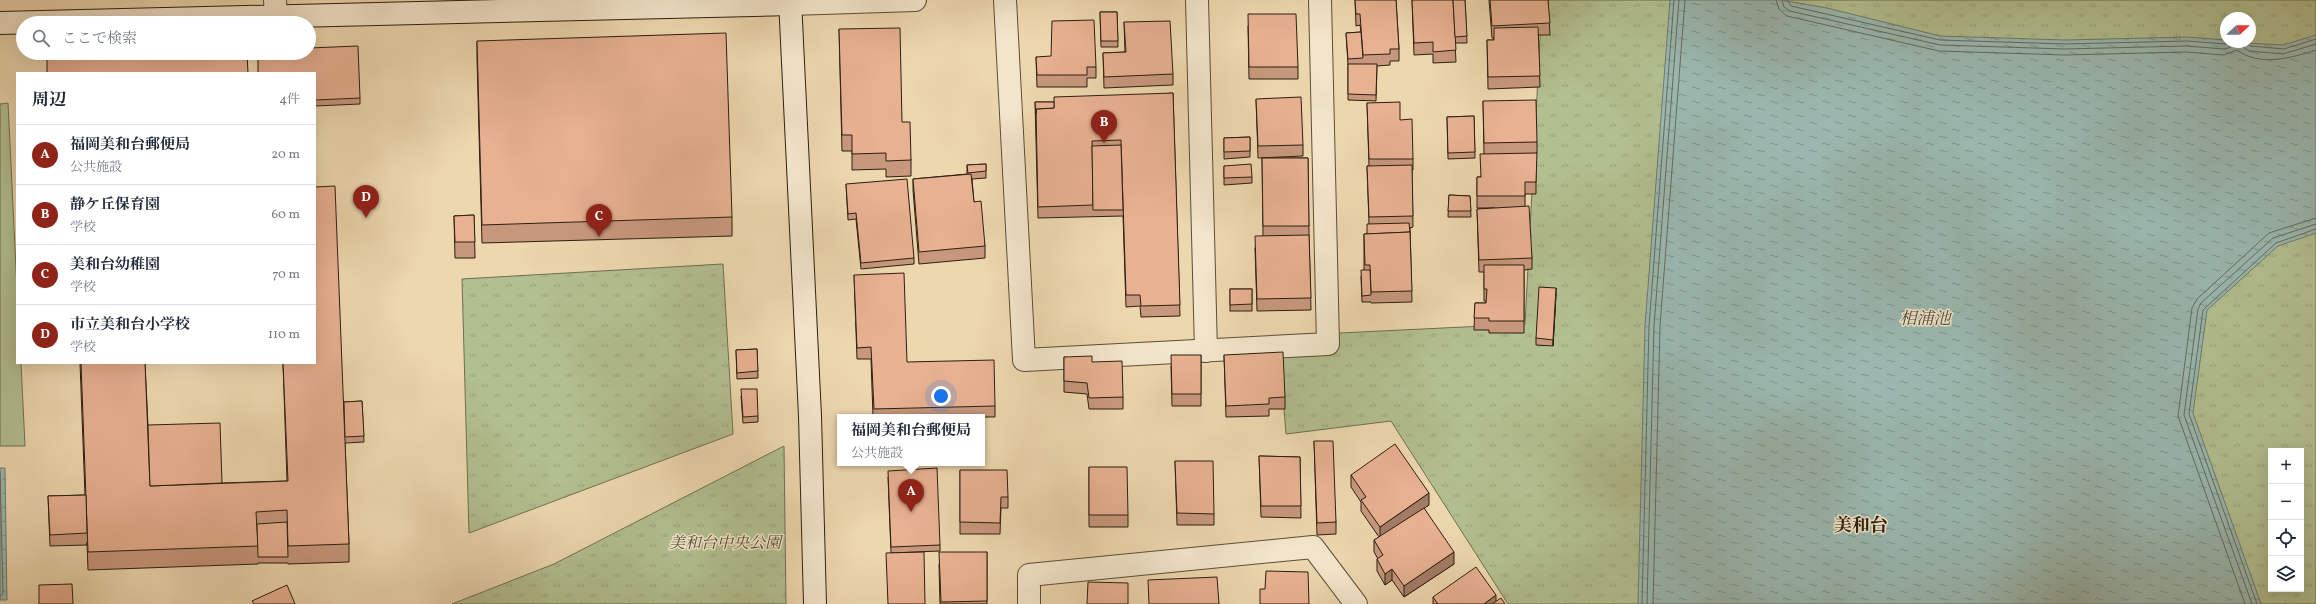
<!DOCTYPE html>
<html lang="ja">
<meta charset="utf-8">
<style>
body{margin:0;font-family:Vollkorn,"Noto Serif JP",serif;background:#f6f6f7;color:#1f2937}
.controls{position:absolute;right:12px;bottom:12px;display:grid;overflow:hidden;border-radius:0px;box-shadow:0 4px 16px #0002}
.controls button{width:36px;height:36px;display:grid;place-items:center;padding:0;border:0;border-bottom:1px solid #e0e1e3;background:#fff;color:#1f2937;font:20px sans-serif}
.compass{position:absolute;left:2220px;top:12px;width:36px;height:36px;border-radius:50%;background:#fff;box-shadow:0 4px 16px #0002;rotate:68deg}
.you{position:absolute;left:941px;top:396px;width:14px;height:14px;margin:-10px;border:3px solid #fff;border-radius:50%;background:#1a73e8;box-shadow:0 0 0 6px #1a73e833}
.badge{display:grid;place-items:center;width:26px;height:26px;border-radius:50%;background:#8f2418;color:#fff;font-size:13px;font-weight:700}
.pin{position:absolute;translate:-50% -33px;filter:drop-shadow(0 1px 2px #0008)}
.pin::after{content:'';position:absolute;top:21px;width:14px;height:12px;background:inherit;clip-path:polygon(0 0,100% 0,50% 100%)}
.popup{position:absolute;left:837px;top:414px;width:148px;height:52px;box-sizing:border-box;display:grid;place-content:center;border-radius:0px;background:#fff;filter:drop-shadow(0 1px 3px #0005);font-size:13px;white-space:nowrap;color:#747a83}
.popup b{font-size:15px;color:#1f2937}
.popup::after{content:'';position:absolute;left:50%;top:100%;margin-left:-8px;border:8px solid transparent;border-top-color:#fff}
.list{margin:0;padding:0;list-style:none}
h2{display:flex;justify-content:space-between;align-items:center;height:52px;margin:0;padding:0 16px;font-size:17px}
h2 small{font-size:13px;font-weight:400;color:#747a83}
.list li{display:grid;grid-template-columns:26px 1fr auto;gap:12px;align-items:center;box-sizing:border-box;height:60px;padding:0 16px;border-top:1px solid #e0e1e3}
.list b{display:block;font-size:15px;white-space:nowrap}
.list p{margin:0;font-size:13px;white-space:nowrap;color:#747a83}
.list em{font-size:13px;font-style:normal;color:#747a83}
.icon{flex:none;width:22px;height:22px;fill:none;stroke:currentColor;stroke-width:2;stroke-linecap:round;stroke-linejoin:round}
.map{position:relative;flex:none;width:2316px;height:604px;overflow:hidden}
.search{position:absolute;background:#fff;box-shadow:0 4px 16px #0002;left:16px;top:16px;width:300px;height:44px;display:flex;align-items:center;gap:10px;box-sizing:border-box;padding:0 14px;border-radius:22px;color:#747a83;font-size:15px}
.panel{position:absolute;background:#fff;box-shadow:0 4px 16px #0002;left:16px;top:72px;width:300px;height:292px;border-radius:0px}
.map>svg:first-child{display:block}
.green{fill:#b2bf90;stroke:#6f6f4e}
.park{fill:url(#park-tufts);stroke:#6f6f4e;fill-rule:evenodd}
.water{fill:url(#water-ripples);stroke:#6e7b6e}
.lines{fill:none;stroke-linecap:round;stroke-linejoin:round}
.shore{stroke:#636c5e;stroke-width:1}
.street-casing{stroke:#5c4d35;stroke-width:24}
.secondary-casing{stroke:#2c1f0c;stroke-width:24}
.street{stroke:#f3e5cb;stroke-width:22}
.secondary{stroke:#f3e5cb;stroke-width:22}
.wall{fill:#c8987e;stroke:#2c1f0c}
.shaded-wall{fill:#a27c66;stroke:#2c1f0c}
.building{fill:#e8b192;stroke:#2c1f0c}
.labels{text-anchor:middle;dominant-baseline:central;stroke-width:3;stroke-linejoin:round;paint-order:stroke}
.park-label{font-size:16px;font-style:italic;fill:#544f34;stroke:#f3e5cb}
.water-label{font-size:17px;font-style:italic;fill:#4d4d3d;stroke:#f3e5cb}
.quarter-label{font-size:18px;font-weight:bold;fill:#2c1f0c;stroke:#f3e5cb}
</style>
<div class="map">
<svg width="2316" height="604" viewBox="0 0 2316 604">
<defs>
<pattern id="park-tufts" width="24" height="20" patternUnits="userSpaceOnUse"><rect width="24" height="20" fill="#b2bf90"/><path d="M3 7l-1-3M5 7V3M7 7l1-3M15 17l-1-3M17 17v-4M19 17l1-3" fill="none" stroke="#99a47b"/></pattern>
<pattern id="water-ripples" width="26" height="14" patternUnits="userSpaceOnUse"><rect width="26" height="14" fill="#9ab8b0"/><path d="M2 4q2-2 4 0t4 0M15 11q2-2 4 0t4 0" fill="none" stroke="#7e958e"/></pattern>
</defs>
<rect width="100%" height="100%" fill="#edd7af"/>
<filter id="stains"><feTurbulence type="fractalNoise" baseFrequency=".005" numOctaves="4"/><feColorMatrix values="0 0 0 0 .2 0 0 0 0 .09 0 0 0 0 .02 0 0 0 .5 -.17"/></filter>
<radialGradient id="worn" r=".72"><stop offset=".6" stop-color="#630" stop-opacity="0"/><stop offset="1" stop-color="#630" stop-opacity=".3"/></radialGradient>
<polygon class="green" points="8,103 17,289 17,363 21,363 25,446 0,446 0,104"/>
<g class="park">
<path d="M 1542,0 L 2316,0 L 2316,604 L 1508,604 L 1391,421 L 1286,434 L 1278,336 L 1525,324 ZM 2226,18 L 2250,18 L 2250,42 L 2226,42 ZM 2271,451 L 2301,451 L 2301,589 L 2271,589 Z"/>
<polygon points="723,264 733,434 469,533 462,279"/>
<polygon points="784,446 786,604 452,604 554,564"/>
</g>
<g class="water">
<polygon points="1670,0 1781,0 1827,8 1940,36 2065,40 2187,37 2226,40 2226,42 2283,45 2316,35 2316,233 2278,246 2207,310 2193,413 2261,604 1638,604 1645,326"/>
<polygon points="0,468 5,468 7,600 0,600"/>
</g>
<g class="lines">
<g class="shore">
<path d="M 1776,0 L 1779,9 L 1787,16 L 1939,51 L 2065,55 L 2186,52 L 2224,55 L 2237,50 C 2260,67 2291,58 2316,50"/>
<polyline points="1782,0 1784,7 1790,11 1940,45 2065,49 2186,46 2225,49 2231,47 2235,42"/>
<polyline points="1787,0 1791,6 1940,40 2065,44 2187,41 2225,44 2229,42"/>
<polyline points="2241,42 2244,48 2249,51 2283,54 2316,44"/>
<polyline points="2246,42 2250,46 2284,49 2316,39"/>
<polyline points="0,472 3,594 0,596"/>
<polyline points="1642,604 1649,326 1674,0"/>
<polyline points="1647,604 1654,326 1679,0"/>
<polyline points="1653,604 1660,326 1685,0"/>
<polyline points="2245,604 2178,416 2192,308 2197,299 2269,233 2316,218"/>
<polyline points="2252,604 2184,415 2198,309 2201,303 2273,238 2316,224"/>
<polyline points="2257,604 2189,414 2203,310 2276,243 2316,229"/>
</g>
<defs>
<g id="street">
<polyline points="275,0 276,17"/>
<polyline points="1005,0 1024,360 1328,344 1320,0"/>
<polyline points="1197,0 1206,351"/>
<polyline points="791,4 915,0"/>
<polyline points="1029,604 1029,575 1313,547 1356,604"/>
</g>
<g id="secondary">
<polyline points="790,0 810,416 815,604"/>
<polyline points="0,23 791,4"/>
</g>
</defs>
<use href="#street" class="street-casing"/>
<use href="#secondary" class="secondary-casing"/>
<use href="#street" class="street"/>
<use href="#secondary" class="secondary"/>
</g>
<g class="wall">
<polygon points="1355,0 1396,0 1399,49 1399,61 1390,61 1390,65 1377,66 1376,101 1348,100 1348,65 1346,33 1361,32 1360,25 1356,26"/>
<polygon points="1412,0 1465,0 1467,43 1455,43 1456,62 1433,63 1433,54 1414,55"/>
<polygon points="1489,0 1548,0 1550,35 1538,35 1540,87 1488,89 1487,40 1494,40 1494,38 1492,38"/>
<polygon points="1100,12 1117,12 1118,47 1101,47"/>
<polygon points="1124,22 1173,74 1173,85 1104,88 1103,53 1125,52"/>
<polygon points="1248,26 1298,67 1298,79 1249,79"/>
<polygon points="839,29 902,122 911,160 911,176 886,177 886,169 852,170 852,151 842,151"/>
<polygon points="477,41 732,217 732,236 482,243 477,59"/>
<polygon points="1036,57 1096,67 1096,78 1087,78 1087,87 1037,87"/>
<polygon points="315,73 360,98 360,104 315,106"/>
<polygon points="1173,93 1180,316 1141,317 1140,306 1126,307 1123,216 1038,218 1035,102 1054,102"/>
<polygon points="1256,99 1303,145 1303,156 1258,158"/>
<polygon points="1483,101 1537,142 1537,153 1536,153 1536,194 1525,194 1525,206 1532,258 1532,269 1524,270 1524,333 1489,333 1489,330 1474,330 1475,303 1486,303 1486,301 1484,301 1484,272 1479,272 1477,209 1495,208 1477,208 1477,177 1481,177 1484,154"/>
<polygon points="1367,103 1400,120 1413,159 1413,170 1412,170 1413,227 1410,228 1412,302 1371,303 1371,302 1362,302 1361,277 1364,270 1364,234 1367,234 1369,224 1367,166 1369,166"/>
<polygon points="1474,116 1475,158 1448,159 1447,117"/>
<polygon points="1250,137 1250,157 1224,159 1224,138"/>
<polygon points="1262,158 1308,158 1309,235 1311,310 1257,311 1255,248 1263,236"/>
<polygon points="986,164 986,178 972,179 974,202 985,246 985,258 919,264 913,190 913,179 967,174 967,165"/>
<polygon points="1224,166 1252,177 1252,183 1224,185"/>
<polygon points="846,184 914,258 914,264 861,269 856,219 848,220"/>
<polygon points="1449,195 1470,196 1471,217 1448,217"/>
<polygon points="474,215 475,258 455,258 454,216"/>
<polygon points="854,275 907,362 995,406 995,417 873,417 871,359 857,359"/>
<rect x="1230" y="289" width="22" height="22"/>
<polygon points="1556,294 1553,346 1536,345 1536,338"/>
<polygon points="757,349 758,378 737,379 736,350"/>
<polygon points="1201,355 1201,406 1172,406 1171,366"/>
<polygon points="1224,355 1285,397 1285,409 1269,409 1269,416 1226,417"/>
<polygon points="1064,357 1092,362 1123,397 1123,409 1089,409 1087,394 1064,392"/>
<polygon points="80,363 145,363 148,425 222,483 287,481 283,363 315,363 344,402 362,401 364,442 345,443 349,544 349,562 288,564 288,563 258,563 258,564 88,570 87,542 87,545 50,546 48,496 85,495"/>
<polygon points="741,396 758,416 758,422 743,423"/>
<polygon points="1314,441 1336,522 1336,534 1317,535"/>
<polygon points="1259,456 1300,457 1301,518 1261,517"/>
<polygon points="1175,461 1214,514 1214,525 1177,525"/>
<polygon points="1089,467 1128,515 1128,527 1089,527"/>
<polygon points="960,470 1008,497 1008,508 1001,508 1000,534 960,534"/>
<polygon points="1351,475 1429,505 1424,508 1454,564 1404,597 1392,580 1385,585 1377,571 1377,559 1378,559 1374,552 1374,540 1379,537 1361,511 1361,502 1351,487"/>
<polygon points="888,477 940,545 940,551 891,553"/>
<polygon points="987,552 987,604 940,604 939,564"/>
<polygon points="1433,597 1496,601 1505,604 1433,604"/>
</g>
<g class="shaded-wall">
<polygon points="1556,288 1556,294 1553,346 1553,340"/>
<polygon points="1429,493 1429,505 1380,539 1380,527"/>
<polygon points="1454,552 1454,564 1404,597 1404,586"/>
<polygon points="1392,569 1392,580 1385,585 1385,574"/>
<polygon points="1496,595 1496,604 1484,604"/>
</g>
<g class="building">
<polygon points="1355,0 1396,0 1399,49 1390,49 1390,54 1363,55 1360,14 1356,14"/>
<polygon points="1412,0 1453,0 1456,50 1433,52 1433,42 1414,43"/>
<polygon points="1453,0 1465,0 1467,36 1455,37"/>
<polygon points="1490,0 1548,0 1550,23 1492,26"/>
<polygon points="1100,12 1117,12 1118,41 1101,41"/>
<polygon points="1248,14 1296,14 1298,67 1249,67"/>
<polygon points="1094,20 1096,67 1087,67 1087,75 1037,75 1036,57 1051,56 1052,21"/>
<polygon points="1170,21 1173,74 1104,77 1103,53 1126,52 1124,22"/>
<polygon points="1538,27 1540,76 1488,77 1487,40 1494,40 1494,28"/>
<polygon points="900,28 902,122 910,122 911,160 886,161 886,153 852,154 852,135 842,135 839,29"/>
<polygon points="1361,32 1363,58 1348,59 1346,33"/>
<polygon points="726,33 732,217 482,225 477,41"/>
<polygon points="358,46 360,98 315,100 315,73 258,73 258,53 309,53 309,48"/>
<polygon points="47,53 247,53 248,73 47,73"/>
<polygon points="1348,64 1377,64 1376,95 1348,94"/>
<polygon points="1173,93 1180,305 1141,306 1140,295 1126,295 1121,140 1092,141 1093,205 1038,207 1036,109 1054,108 1054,97"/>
<polygon points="1301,97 1303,145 1258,146 1256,99"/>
<polygon points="1536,100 1537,142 1484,143 1483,101"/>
<polygon points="1035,102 1054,102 1054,108 1036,109 1036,114"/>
<polygon points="1400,102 1400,120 1412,119 1413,159 1369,159 1367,103"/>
<polygon points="1474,116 1475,152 1448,153 1447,117"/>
<polygon points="1250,137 1250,151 1224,152 1224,138"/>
<polygon points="1121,145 1123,210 1093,210 1092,146"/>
<polygon points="1537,153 1536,182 1525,182 1525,196 1477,196 1477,177 1481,177 1480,154"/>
<polygon points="1262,158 1308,158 1309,226 1263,226"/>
<polygon points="986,164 986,171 968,173 967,165"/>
<polygon points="1251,164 1252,177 1224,178 1224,166"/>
<polygon points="1412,165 1413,216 1369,217 1367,166"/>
<polygon points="971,174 974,202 981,201 985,246 919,252 913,179"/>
<polygon points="907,179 914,258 861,263 856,213 848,214 846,184"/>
<polygon points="335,186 349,544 288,546 287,510 256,512 258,546 88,552 81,363 145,363 150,486 288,481 283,363 315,363 315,187"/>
<polygon points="1449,195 1470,196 1471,211 1448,211"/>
<polygon points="1529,206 1532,258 1479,260 1477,209"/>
<polygon points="474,215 475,242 455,242 454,216"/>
<polygon points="1409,223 1410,232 1367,234 1367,224"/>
<polygon points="1410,232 1412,291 1371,292 1370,265 1365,265 1364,234"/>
<polygon points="1309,235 1311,298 1257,299 1255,236"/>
<polygon points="1484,265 1524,265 1524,321 1489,321 1489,318 1474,318 1475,303 1486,303 1487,289 1484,289"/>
<polygon points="1361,270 1370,270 1371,295 1362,296"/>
<polygon points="904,273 907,362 994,360 995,406 874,409 871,347 857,348 854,275"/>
<polygon points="1539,287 1556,288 1553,340 1536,338"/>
<polygon points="1230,289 1252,289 1252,304 1230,305"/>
<polygon points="757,349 758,371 737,373 736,350"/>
<polygon points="1283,352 1285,397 1269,398 1269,404 1226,406 1224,355"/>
<polygon points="1171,355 1201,355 1201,394 1172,394"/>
<polygon points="1092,356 1092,362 1122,361 1123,397 1089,398 1087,383 1064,381 1064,357"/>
<polygon points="741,389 757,389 758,416 743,417"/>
<polygon points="362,401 364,436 345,437 344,402"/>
<polygon points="220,423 222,483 150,486 148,425"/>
<polygon points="1314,441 1333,441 1336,522 1317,523"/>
<polygon points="1395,444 1429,493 1380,527 1361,500 1366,497 1351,475"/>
<polygon points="1259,456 1300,457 1301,506 1261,506"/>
<polygon points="1175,461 1213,461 1214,514 1177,513"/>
<polygon points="1089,467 1127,467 1128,515 1089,515"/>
<polygon points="937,468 940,545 891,547 888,471"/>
<polygon points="960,470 1007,470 1008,497 1001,497 1000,523 960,522"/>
<polygon points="86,495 87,533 50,535 48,496"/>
<polygon points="1424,508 1454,552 1404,586 1392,569 1385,574 1377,559 1383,555 1374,540"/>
<polygon points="287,522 288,557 258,557 257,524"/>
<polygon points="924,552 925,604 888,604 886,553"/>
<polygon points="939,552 987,552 987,601 941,602"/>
<polygon points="1476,567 1496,595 1484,604 1438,604 1433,597"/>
<polygon points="1266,571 1308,572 1309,604 1260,604 1260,589 1265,589"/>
<polygon points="1217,577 1219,604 1149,604 1148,580"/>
<polygon points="1088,582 1128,583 1128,604 1087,604"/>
<polygon points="72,584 73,604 39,604 39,585"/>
<polygon points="287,585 295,604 254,604 252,601"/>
<polygon points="1501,598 1505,604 1492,604"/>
</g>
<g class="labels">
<g class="park-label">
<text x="725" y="544">美和台中央公園</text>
</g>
<g class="water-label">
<text x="1925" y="319">相浦池</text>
</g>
<g class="quarter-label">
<text x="1861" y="526">美和台</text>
</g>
</g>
<rect width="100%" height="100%" filter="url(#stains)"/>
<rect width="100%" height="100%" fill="url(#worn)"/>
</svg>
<div class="controls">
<button>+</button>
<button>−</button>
<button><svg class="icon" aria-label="locate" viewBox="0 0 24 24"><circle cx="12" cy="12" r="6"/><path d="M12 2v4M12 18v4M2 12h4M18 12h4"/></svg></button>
<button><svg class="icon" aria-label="layers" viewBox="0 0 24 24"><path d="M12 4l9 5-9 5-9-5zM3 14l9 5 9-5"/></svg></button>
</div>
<svg class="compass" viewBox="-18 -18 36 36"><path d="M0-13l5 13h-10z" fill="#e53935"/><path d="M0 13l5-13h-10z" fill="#747a83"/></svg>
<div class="you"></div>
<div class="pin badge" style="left:911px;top:512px">A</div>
<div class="popup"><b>福岡美和台郵便局</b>公共施設</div>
<div class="pin badge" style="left:1104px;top:143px">B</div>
<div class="pin badge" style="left:599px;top:237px">C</div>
<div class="pin badge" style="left:366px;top:218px">D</div>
<div class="search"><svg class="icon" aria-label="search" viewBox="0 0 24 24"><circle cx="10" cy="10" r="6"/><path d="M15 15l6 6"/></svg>ここで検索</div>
<section class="panel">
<h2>周辺<small>4件</small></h2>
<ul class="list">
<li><span class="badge">A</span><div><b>福岡美和台郵便局</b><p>公共施設</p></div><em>20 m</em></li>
<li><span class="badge">B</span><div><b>静ケ丘保育園</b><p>学校</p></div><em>60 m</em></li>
<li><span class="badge">C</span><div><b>美和台幼稚園</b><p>学校</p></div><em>70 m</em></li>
<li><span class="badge">D</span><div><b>市立美和台小学校</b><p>学校</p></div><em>110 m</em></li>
</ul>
</section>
</div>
